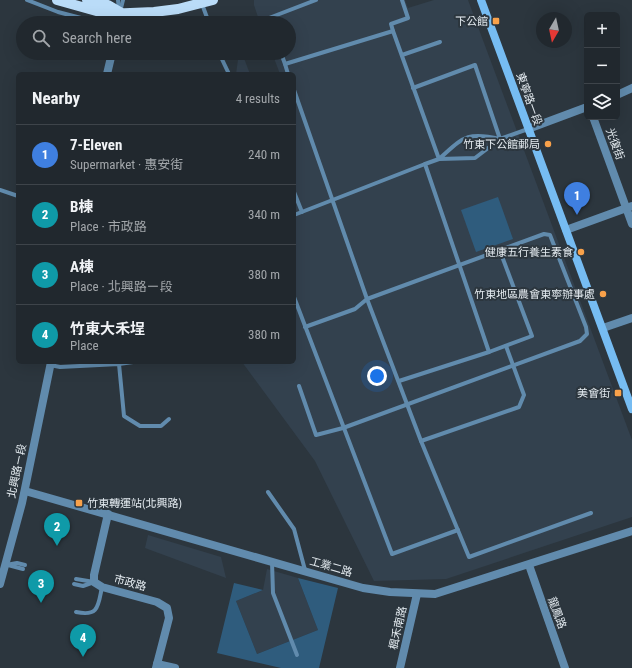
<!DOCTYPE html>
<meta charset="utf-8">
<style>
body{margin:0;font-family:"Roboto Condensed","Noto Sans TC",sans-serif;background:#2d343a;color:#f1f3f6}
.controls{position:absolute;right:12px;top:12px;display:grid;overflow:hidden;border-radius:6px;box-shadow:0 4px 16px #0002}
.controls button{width:36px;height:36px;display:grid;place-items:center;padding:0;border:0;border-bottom:1px solid #3e444a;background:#21282e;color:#f1f3f6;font:20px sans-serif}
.compass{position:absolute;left:536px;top:12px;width:36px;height:36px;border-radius:50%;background:#21282e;box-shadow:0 4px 16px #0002;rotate:189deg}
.you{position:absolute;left:377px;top:376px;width:14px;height:14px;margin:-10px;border:3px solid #fff;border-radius:50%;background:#1a73e8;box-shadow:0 0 0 6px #1a73e833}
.badge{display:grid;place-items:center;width:26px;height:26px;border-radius:50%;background:#bca0f2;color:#fff;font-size:13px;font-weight:700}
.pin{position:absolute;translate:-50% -33px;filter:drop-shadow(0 1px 2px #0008)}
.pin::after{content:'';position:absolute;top:21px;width:14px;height:12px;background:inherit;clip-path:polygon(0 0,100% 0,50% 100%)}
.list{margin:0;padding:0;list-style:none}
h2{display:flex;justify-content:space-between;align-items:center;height:52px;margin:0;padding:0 16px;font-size:17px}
h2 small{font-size:13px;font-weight:400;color:#a2a6aa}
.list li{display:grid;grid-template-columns:26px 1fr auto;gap:12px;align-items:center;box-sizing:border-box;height:60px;padding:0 16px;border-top:1px solid #3e444a}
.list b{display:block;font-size:15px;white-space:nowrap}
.list p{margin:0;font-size:13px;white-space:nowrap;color:#a2a6aa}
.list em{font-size:13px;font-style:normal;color:#a2a6aa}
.icon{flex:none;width:22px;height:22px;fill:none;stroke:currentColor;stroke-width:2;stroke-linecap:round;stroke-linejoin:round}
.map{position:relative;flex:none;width:632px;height:668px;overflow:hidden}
.search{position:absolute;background:#21282e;box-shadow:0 4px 16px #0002;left:16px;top:16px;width:280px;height:44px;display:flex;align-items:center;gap:10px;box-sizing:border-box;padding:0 14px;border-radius:22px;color:#a2a6aa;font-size:15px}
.panel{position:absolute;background:#21282e;box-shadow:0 4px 16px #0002;left:16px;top:72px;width:280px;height:292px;border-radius:6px}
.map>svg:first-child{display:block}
.built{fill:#33414e}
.green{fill:#2f5c7d}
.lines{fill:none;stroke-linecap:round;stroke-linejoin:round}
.service{stroke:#618bad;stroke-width:4}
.minor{stroke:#618bad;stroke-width:8}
.tertiary{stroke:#618bad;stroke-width:8}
.secondary{stroke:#76bcf2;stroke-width:8}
.primary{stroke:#badcf8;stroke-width:10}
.poi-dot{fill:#f8a14a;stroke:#2c363e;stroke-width:1.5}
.labels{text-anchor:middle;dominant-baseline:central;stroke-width:4;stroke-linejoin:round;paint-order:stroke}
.poi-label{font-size:11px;fill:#e4ebf0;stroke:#2c363e;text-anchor:end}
.street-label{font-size:11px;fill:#e4ebf0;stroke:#2c363e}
</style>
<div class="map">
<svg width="632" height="668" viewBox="0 0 632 668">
<rect width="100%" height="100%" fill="#2c363e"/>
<g class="built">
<polygon points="254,0 405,0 408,8 434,0 468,0 632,440 632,517 446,579 374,581 315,461 242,362 294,362 294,74 280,74 272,53 289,53 289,23 260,23 254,5"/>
<polygon points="239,53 242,53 250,74 236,74"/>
<polygon points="148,535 221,557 226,578 145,548"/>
<polygon points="267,569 298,578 318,630 257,654 236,601 263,590"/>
</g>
<g class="green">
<polygon points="498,197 513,239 476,252 461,210"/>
<polygon points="298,578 338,588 319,668 281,668 217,653 234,583 263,590 236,601 257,654 318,630"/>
</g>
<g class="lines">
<g class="service">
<polyline points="27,0 58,12 100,23"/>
<polyline points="118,0 119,10"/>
<polyline points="202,4 209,23"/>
<polyline points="120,12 123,0"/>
<polyline points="271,23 269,18 316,0"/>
<polyline points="393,31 391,24 408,18 402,0"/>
<polyline points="219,53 229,74"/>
<polyline points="281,53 285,64"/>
<polyline points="402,55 440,42"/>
<polyline points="288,74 285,64 393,31 439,159"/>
<polyline points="413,88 475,65 500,139 528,129"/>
<polyline points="294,90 367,299 421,441 519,407 524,395 506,346"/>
<polyline points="0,190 18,196"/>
<polyline points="294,192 302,212"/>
<polyline points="294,215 425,164"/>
<polyline points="294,297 392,554 458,530"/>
<polyline points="489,352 532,336 500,251"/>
<polyline points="119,364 133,362"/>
<polyline points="50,365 60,367 119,364 124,416 140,426 161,426 169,419"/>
<path d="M 399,381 L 489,352 L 425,164 L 439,159 L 475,158 L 500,139 C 466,131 463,138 439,159"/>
<polyline points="299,386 316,435 343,428 580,341 587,334 586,327 550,235 544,234 367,299 355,309 305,327"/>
<polyline points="421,441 469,557 591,513"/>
<polyline points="268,492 294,529 305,570"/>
<polyline points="272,562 273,593 297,655"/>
<polyline points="6,565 17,563 25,565"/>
<polyline points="8,565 23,569"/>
<polyline points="76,579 94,582"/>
<polyline points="74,584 83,586 94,582"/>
<path d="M 76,612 C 99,617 98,606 102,587"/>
</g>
<g class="minor">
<polyline points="617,95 632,88"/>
<polyline points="593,117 632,224"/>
<polyline points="528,129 587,107"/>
<polyline points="566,230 632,206"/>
<polyline points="603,328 632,318"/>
<polyline points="25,491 363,588 390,592 435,594 632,531"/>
<polyline points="108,514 94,575 94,582 102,587 157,602 167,608 169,618 156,668"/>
<polyline points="529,565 565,668"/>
<polyline points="157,664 175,668"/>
<polyline points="400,668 417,594"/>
</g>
<g class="tertiary">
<polyline points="117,23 120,12"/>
<polyline points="107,74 112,53"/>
<polyline points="0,584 22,503 51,362"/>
</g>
<polyline class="secondary" points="481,0 632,409"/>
<g class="primary">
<polyline points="57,0 107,14 154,12 178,9 213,0"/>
<polyline points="87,0 108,5 120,12"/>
</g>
</g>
<g class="poi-dot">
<rect x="492" y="17" width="8" height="8" rx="2"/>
<circle cx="548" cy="144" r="4"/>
<circle cx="581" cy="252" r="4"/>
<circle cx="603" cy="294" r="4"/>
<rect x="614" y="389" width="8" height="8" rx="2"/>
<rect x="75" y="499" width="8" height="8" rx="2"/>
</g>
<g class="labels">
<g class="poi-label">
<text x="488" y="21">下公館</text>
<text x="540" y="144">竹東下公館郵局</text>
<text x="573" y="252">健康五行養生素食</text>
<text x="595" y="294">竹東地區農會東寧辦事處</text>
<text x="610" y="393">美會街</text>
<text x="87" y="503" text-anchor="start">竹東轉運站(北興路)</text>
</g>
<g class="street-label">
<text transform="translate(529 99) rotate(70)">東寧路一段</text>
<text transform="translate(615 144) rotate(70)">光復街</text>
<text transform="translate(17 471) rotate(-78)">北興路ㄧ段</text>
<text transform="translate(331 567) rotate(16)">工業二路</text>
<text transform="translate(130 583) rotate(15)">市政路</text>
<text transform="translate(557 613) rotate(70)">龍鳳路</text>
<text transform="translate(398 628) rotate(-77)">楓禾南路</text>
</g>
</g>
</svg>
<div class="controls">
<button>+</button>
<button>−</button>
<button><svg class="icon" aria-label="layers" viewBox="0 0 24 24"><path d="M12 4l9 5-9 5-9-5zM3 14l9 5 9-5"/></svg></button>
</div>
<svg class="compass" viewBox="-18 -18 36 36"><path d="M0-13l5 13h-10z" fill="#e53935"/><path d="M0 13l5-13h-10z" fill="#a2a6aa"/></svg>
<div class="you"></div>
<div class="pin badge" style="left:577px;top:215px;background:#3f7fe0">1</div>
<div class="pin badge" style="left:57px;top:546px;background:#0f9aa8">2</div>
<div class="pin badge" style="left:41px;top:603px;background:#0f9aa8">3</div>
<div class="pin badge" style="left:83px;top:657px;background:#0f9aa8">4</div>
<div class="search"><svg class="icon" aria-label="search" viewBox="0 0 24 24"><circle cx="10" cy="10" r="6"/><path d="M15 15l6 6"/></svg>Search here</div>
<section class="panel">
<h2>Nearby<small>4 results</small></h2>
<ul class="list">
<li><span class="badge" style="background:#3f7fe0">1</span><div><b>7-Eleven</b><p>Supermarket · 惠安街</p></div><em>240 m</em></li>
<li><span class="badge" style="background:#0f9aa8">2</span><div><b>B棟</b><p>Place · 市政路</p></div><em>340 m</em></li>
<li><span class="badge" style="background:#0f9aa8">3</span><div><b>A棟</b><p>Place · 北興路ㄧ段</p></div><em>380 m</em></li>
<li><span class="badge" style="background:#0f9aa8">4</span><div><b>竹東大禾埕</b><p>Place</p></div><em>380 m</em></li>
</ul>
</section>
</div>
